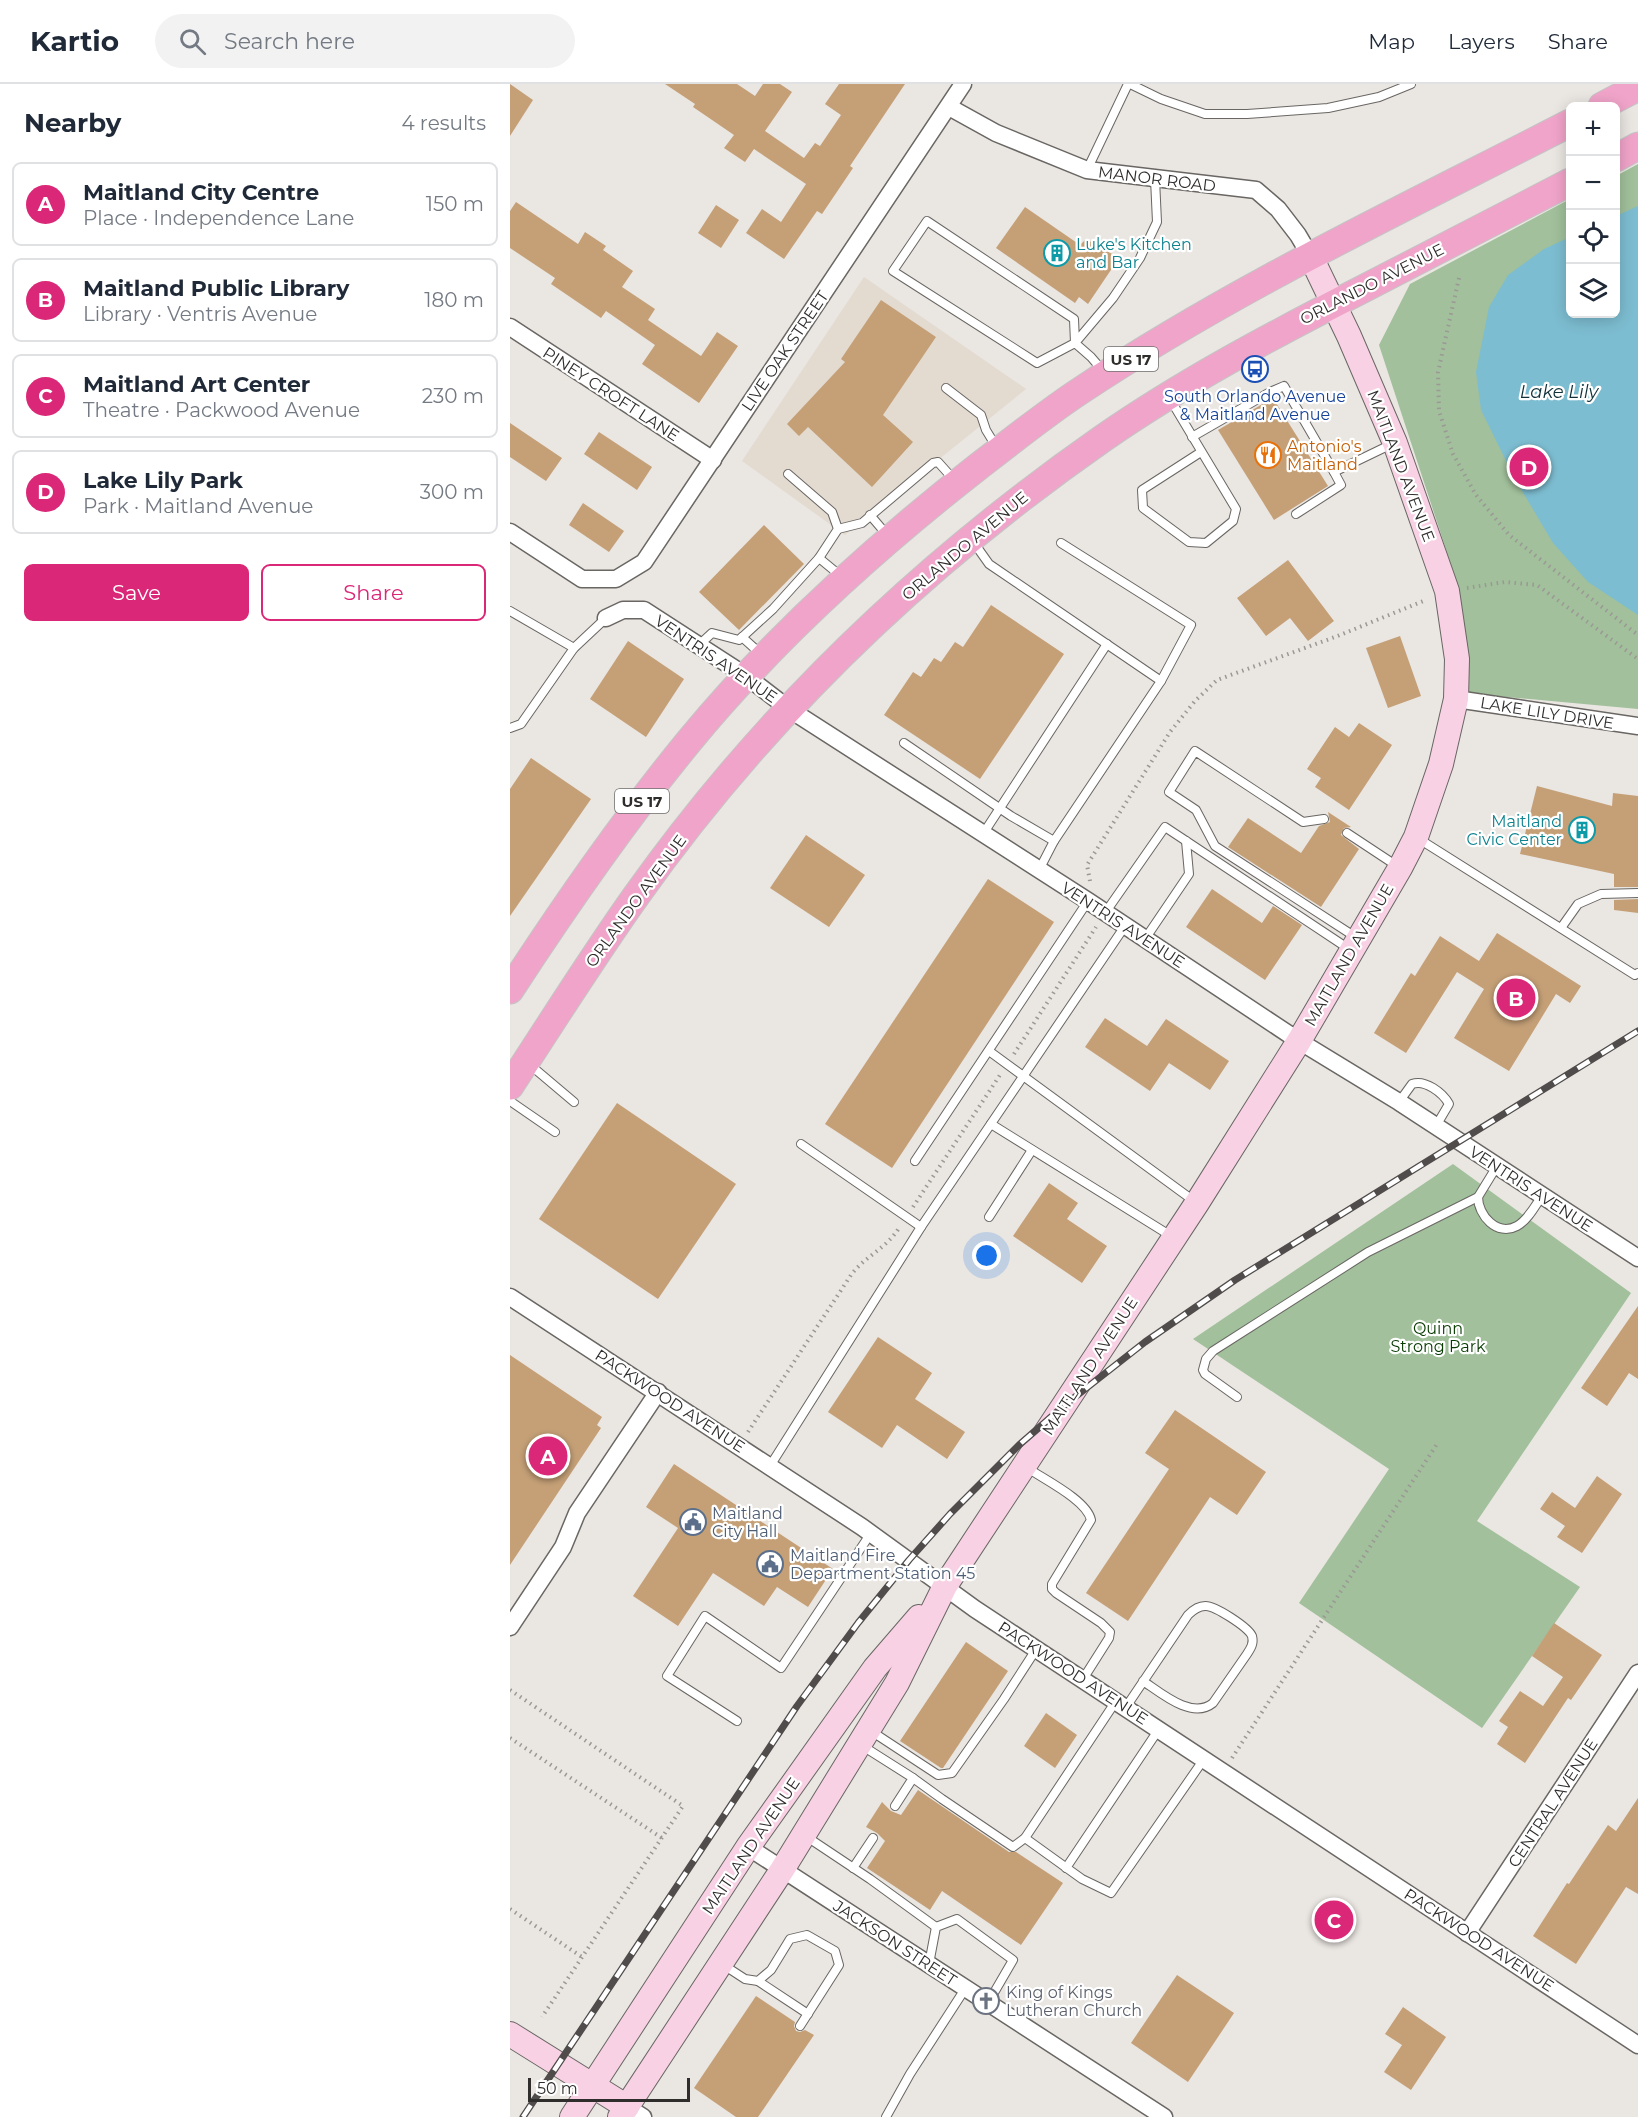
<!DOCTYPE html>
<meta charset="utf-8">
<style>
body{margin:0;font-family:Montserrat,sans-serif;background:#f2f2f3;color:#1f2937}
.controls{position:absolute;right:18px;top:18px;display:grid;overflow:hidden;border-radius:9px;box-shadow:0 3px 15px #0003}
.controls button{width:54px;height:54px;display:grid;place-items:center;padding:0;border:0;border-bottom:2px solid #e0e1e3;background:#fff;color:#1f2937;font:30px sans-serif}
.scale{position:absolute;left:18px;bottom:15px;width:162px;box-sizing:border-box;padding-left:6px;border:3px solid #302e2d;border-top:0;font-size:16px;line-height:21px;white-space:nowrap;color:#302e2d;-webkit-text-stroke:4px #fff;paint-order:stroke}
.you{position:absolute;left:477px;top:1172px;width:21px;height:21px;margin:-15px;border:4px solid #fff;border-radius:50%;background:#1a73e8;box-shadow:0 0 0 9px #1a73e833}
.badge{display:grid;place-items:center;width:39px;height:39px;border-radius:50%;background:#db2777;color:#fff;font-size:20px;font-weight:700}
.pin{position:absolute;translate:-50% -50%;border:3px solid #fff;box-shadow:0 2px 6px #0006}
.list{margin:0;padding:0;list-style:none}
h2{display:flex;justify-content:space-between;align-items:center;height:78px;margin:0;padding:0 24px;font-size:26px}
h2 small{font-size:20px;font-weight:400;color:#747a83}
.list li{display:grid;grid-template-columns:39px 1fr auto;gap:18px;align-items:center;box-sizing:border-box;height:84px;margin:0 12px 12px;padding:0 12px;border:2px solid #e0e1e3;border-radius:9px}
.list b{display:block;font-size:22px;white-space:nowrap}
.list p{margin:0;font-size:20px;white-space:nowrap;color:#747a83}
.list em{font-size:20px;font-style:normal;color:#747a83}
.actions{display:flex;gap:12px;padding:18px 24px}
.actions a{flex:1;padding:14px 0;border:2px solid #db2777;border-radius:9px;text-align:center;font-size:21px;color:#db2777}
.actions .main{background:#db2777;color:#fff}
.icon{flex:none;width:33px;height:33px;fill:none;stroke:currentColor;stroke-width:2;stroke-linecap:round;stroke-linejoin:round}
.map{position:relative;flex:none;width:1128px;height:2033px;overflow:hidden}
header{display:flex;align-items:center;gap:36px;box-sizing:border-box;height:84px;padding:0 30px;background:#fff;border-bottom:2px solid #e0e1e3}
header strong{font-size:28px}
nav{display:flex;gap:33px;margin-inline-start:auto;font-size:21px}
.search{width:420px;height:54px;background:#f2f2f3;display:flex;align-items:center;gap:15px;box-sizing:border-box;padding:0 21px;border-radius:33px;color:#747a83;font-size:22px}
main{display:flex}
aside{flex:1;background:#fff}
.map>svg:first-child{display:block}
.built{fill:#e3dad0}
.green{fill:#a1c09b}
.water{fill:#7dbdd1}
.building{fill:#c5a077}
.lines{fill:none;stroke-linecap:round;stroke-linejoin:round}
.lane-casing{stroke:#696663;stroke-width:10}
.street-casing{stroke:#696663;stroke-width:19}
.secondary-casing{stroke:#696663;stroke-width:26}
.primary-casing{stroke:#c5c4c4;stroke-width:29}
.path{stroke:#9b9895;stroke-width:4;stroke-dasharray:1.5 4.5;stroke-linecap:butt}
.lane{stroke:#fff;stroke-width:8}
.street{stroke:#fff;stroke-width:16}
.secondary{stroke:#f8d2e4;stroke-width:24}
.primary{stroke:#f0a4c9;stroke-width:27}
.rail-casing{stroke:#4f4c4b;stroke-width:7}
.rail{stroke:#fff;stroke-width:4.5;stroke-dasharray:14;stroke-linecap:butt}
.labels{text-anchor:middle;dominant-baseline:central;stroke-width:4.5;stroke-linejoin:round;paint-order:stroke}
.shield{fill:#fff;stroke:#6e6d6c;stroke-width:1.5}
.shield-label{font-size:15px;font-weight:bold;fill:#302e2d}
.street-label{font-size:16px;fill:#302e2d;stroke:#fff}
.culture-label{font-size:16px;fill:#0d838f;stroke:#fff;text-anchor:start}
.transit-label{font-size:16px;fill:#164399;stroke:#fff}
.food-label{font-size:16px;fill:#c56008;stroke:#fff;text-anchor:start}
.park-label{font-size:16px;fill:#073a00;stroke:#fff}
.service-label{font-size:16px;fill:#4e5e75;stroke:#fff;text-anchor:start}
.worship-label{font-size:16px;fill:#5b616d;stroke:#fff;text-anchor:start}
.water-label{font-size:18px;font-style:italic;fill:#11313a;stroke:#fff}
</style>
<header>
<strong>Kartio</strong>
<div class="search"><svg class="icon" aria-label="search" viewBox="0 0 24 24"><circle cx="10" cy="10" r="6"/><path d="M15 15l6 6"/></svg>Search here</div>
<nav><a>Map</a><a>Layers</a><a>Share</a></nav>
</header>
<main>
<aside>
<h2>Nearby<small>4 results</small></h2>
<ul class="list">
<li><span class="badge">A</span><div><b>Maitland City Centre</b><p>Place · Independence Lane</p></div><em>150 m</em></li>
<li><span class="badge">B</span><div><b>Maitland Public Library</b><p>Library · Ventris Avenue</p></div><em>180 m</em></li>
<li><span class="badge">C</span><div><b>Maitland Art Center</b><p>Theatre · Packwood Avenue</p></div><em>230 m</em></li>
<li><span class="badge">D</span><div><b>Lake Lily Park</b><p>Park · Maitland Avenue</p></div><em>300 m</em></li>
</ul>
<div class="actions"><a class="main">Save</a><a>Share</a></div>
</aside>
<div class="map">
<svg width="1128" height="2033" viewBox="0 0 1128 2033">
<rect width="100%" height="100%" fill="#eae6e2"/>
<polygon class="built" points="354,193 516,305 335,451 232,377"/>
<g class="green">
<polygon points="1128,80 1128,625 953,609 949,505 869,261 900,200 1060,115 1060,230 1106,230 1106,92"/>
<polygon points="943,1080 1121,1209 967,1437 1070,1503 972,1644 789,1519 879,1385 683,1255"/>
</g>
<polygon class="water" points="1128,122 1128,531 1078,498 1043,459 1005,395 971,326 966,288 979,223 998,191 1034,165 1060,153 1060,230 1106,230 1106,132"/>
<g class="building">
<polygon points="0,0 23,16 0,52"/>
<polygon points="155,0 227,0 245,12 253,0 270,0 282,8 255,47 294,74 305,59 310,62 331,31 315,20 329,0 395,0 340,82 343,84 312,130 307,127 274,175 236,149 252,125 271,138 296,100 244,65 235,78 214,64 224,51 183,23 185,20"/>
<polygon points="6,118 68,160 75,148 96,162 93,166 123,187 112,203 145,225 138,236 191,272 207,248 228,262 189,319 132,280 145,261 96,227 91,234 41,200 45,194 0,164 0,127"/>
<polygon points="206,121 229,136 211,164 188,149"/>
<polygon points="515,123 570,161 576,155 609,174 578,220 569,213 565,219 486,164"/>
<polygon points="371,216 426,253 373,331 403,358 362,403 298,343 289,352 277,340 335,278 331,275"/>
<polygon points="763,314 818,402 764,436 708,346"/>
<polygon points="0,339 52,374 36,397 0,373"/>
<polygon points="89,348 142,383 127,406 74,370"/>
<polygon points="73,419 114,447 99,468 59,441"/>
<polygon points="254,441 294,480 229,546 189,508"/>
<polygon points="778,476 824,537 798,557 780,534 756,552 727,514"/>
<polygon points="481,521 554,570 470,695 374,631 403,588 411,593 424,574 431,578 445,558 453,563"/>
<polygon points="890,552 911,612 878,624 856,564"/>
<polygon points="118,557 174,595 136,653 80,615"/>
<polygon points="849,639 882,661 839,726 805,703 811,694 797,685 825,643 839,653"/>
<polygon points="21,674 81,715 0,832 0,705"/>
<polygon points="1027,702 1102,722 1103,709 1128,712 1128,803 1104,803 1104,790 1010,770"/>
<polygon points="818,728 841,743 834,744 831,751 849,765 811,823 718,763 738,734 791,769 809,742 820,738"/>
<polygon points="296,751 355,791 319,843 260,804"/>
<polygon points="478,795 544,838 382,1084 315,1040"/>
<polygon points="702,805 752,839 763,822 792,841 755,896 676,843"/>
<polygon points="1128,815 1128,829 1104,826 1104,816"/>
<polygon points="987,849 1071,902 1060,919 1046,910 999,987 944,954 974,905 947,888 896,969 864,949 901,889 905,892 930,852 969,877"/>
<polygon points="595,934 637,962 656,935 719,977 700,1006 659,979 640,1007 575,963"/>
<polygon points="107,1019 226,1100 148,1215 29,1135"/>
<polygon points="539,1099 568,1119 557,1135 597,1162 572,1199 503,1152"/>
<polygon points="1128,1222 1128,1295 1119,1289 1097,1322 1071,1304"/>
<polygon points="368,1253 422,1289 405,1315 455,1348 437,1375 387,1341 372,1364 318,1328"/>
<polygon points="0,1271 92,1333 87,1341 91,1344 0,1481"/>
<polygon points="665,1326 756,1388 727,1431 700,1413 618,1537 576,1509 659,1385 635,1369"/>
<polygon points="164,1380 323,1485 298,1523 267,1503 254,1522 203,1489 168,1542 123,1512 168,1444 136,1423"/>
<polygon points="1087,1392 1112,1410 1072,1469 1047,1453 1055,1442 1030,1425 1042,1408 1065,1424"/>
<polygon points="1044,1539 1092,1571 1061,1616 1058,1614 1015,1679 987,1660 998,1643 989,1637 1010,1607 1033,1622 1053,1593 1022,1572"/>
<polygon points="456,1558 498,1587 433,1684 431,1684 390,1657"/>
<polygon points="536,1629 567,1651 545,1684 514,1662"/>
<polygon points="408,1706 499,1768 506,1768 553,1799 511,1861 432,1807 420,1826 357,1784 375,1757 367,1749 356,1743 372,1718 381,1727 391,1731"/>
<polygon points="1128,1714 1128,1810 1116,1803 1066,1880 1023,1852 1057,1799 1059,1800 1098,1741 1106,1747"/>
<polygon points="667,1891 724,1929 678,1998 621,1959"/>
<polygon points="246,1912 285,1938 284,1942 286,1947 290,1948 295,1946 304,1951 248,2033 226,2033 184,2004"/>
<polygon points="893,1923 936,1953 901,2006 874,1988 892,1961 875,1950"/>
</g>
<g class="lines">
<defs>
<g id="lane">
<polyline points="620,0 651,15 695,30 737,30 818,24 869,13 901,0"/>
<polyline points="577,86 618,0"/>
<polyline points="593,287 581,273 565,259 564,235 417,137 383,187 527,279 565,259 603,214 630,174 647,138 645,95"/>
<polyline points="436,304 471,331 476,346 487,364"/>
<polyline points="660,315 726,425 723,437 696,459 679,458 633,424 632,406 691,368"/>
<polyline points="682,353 760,308 774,302 824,388 882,360"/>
<polyline points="278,390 322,428 328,445 309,474"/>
<polyline points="786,430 831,401 824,388"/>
<polyline points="360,431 378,452"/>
<polyline points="328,445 352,439 423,379 428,378 445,397"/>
<polyline points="551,459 681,541 651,597"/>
<polyline points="0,527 64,564"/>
<polyline points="232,553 252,571"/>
<polyline points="189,561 202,549 229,556 263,525 309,474 332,493"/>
<polyline points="0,644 11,640 64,564 96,534"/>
<polyline points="394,659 501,732 544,757 651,597 479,480 462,456"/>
<polyline points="814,735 793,738 685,667 659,708 686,726 705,762 847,854"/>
<polyline points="837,749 890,784"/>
<polyline points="473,750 597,560"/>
<polyline points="909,755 1125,891 1128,889"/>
<polyline points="529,786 544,757"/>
<polyline points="595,829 655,743 839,865"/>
<polyline points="1051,844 1068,820 1091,810 1128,809"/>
<polyline points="635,855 679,790 676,757"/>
<polyline points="479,967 684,1117"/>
<polyline points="19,980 64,1018"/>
<polyline points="0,1017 45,1048"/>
<path d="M 889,1018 L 902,1000 C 915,995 933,1009 939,1020 L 926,1042"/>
<polyline points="481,1040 661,1152"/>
<polyline points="291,1060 411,1143 615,842"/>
<polyline points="405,1077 578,817"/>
<path d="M 987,1082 L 968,1113 C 968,1131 987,1153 1007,1142 C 1018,1136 1025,1122 1032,1112"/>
<polyline points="479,1133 522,1066"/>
<polyline points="727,1313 695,1290 693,1286 696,1275 703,1267 858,1168 968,1113"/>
<polyline points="260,1382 411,1143"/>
<path d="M 516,1383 C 533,1395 577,1416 581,1436 L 542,1500 L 542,1505 L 546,1509 L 591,1539 L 600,1548 L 599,1554 L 573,1595"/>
<path d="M 616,1623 L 678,1531 C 683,1526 688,1522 695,1522 C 704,1521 738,1543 742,1552 C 744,1559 741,1564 737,1570 L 703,1619 C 682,1636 651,1609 633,1597"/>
<polyline points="227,1637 157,1592 195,1532 271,1584 361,1449"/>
<polyline points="361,1647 428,1691 442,1689 494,1615 527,1564"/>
<polyline points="351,1661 403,1694 385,1722"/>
<polyline points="403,1694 432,1715 503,1763 515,1754 606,1617"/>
<polyline points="294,1751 360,1795 426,1843"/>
<polyline points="515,1754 572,1795 601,1809 694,1675"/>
<polyline points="343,1784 363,1754"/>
<polyline points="556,1784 649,1645"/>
<polyline points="212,1880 235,1895 248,1897 261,1886 280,1855 297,1851 325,1867 329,1881 290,1942"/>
<polyline points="419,1880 426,1843 447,1835 503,1876 478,1919"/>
<polyline points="248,1897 298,1930"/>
<polyline points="376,2033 400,1990 455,1905"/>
</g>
<g id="street">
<polyline points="439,23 486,49 577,86 746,106 768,125 788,151 801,173"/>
<polyline points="0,243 203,376"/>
<polyline points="0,448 72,495 106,495 134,478 453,0"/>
<polyline points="96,534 113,526 134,526 236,592 279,625 578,817 789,957 889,1018 1128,1174"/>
<polyline points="946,615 1128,642"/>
<polyline points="0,1213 352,1443 465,1525 1128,1961"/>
<polyline points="0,1543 53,1463 67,1429 148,1308"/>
<polyline points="238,1763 654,2033"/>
<polyline points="957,1849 1128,1589"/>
<polyline points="117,2023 133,2033"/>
</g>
<g id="secondary">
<polyline points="0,1950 117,2023"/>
<polyline points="62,2033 238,1763 365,1584 409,1533"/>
<polyline points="110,2033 272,1786 387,1599 435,1502 687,1119 789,957 890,784 906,753 931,680 946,615 947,575 937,507 885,359 839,252 801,173"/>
</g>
<g id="primary">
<polyline points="1092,22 1128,3"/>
<polyline points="1106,74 1128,62"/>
<path d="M 0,906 C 56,820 114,736 180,656 C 264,554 364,464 469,382 C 502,357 535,330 570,307 C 725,204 895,124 1060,39"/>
<path d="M 0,1002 C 42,938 82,874 126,812 C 253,633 413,480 592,355 C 674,298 763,251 851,206 C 921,170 991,134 1060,98"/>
</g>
</defs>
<use href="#lane" class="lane-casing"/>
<use href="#street" class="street-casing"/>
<use href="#secondary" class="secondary-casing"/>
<use href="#primary" class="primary-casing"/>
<g class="path">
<polyline points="949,194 928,288 929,327 943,370 966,411 999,451 1128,551"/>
<polyline points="957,504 995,498 1027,501 1128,575"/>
<polyline points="580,797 577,781 660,648 685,617 707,596 825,553 916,516"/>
<polyline points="504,970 586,843"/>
<polyline points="403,1123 490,991"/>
<path d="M 238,1348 L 341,1191 C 355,1172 376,1165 389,1144"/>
<polyline points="0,1606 173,1722 32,1933"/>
<polyline points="0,1654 152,1754"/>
<polyline points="722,1674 927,1360"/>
<polyline points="0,1825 72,1873"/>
</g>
<use href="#lane" class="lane"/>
<use href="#street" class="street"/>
<use href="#secondary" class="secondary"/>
<use href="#primary" class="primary"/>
<defs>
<polyline id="rail" points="13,2033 287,1622 348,1539 399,1476 440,1430 509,1361 556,1320 635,1258 725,1196 1128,947"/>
</defs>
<use href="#rail" class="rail-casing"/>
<use href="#rail" class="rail"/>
</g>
<defs>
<symbol id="building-ring" viewBox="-11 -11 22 22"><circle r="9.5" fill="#fff" stroke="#0f9aa8" stroke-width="1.5"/><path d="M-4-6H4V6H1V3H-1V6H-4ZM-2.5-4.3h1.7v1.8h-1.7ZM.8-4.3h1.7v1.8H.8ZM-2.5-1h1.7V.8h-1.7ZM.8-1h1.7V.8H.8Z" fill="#0f9aa8"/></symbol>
<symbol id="bus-ring" viewBox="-11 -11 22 22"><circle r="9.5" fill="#fff" stroke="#1a4fb4" stroke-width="1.5"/><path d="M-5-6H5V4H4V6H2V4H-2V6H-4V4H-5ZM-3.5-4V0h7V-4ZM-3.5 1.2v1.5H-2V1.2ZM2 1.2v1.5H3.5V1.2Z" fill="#1a4fb4"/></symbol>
<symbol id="restaurant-ring" viewBox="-11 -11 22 22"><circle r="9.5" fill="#fff" stroke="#e8710a" stroke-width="1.5"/><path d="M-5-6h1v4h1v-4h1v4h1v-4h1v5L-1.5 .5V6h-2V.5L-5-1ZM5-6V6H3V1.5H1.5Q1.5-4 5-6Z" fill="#e8710a"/></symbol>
<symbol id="civic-ring" viewBox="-11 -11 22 22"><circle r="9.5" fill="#fff" stroke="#5c6f8a" stroke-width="1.5"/><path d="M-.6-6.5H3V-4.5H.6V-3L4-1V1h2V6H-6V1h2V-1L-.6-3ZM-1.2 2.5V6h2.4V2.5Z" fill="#5c6f8a"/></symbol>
<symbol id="church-ring" viewBox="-11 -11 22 22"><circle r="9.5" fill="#fff" stroke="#6b7280" stroke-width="1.5"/><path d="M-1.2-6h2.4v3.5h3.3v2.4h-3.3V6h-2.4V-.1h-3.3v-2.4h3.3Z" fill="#6b7280"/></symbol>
</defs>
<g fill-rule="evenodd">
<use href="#building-ring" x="532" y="154" width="30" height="30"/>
<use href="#bus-ring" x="730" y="270" width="30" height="30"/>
<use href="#restaurant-ring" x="743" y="356" width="30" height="30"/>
<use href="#building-ring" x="1057" y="731" width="30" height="30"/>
<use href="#civic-ring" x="168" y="1423" width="30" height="30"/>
<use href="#civic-ring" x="245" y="1465" width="30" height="30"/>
<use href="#church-ring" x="461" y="1902" width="30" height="30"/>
</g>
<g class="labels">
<g class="shield">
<rect x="594" y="263" width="54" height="24" rx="4.5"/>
<rect x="105" y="705" width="54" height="24" rx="4.5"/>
</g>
<g class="shield-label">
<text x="621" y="275">US 17</text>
<text x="132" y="717">US 17</text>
</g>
<g class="street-label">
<text transform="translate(647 95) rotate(7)">MANOR ROAD</text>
<text transform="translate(862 200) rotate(-27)">ORLANDO AVENUE</text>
<text transform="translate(275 267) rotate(-56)">LIVE OAK STREET</text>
<text transform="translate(101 310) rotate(33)">PINEY CROFT LANE</text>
<text transform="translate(891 382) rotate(69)">MAITLAND AVENUE</text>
<text transform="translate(455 462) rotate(-40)">ORLANDO AVENUE</text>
<text transform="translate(206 575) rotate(34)">VENTRIS AVENUE</text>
<text transform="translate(1037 629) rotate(9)">LAKE LILY DRIVE</text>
<text transform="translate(126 817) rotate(-54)">ORLANDO AVENUE</text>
<text transform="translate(613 841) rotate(33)">VENTRIS AVENUE</text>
<text transform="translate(839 871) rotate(-60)">MAITLAND AVENUE</text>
<text transform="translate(1021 1105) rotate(33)">VENTRIS AVENUE</text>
<text transform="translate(580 1282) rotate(-57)">MAITLAND AVENUE</text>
<text transform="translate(160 1317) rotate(33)">PACKWOOD AVENUE</text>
<text transform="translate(563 1589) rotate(33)">PACKWOOD AVENUE</text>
<text transform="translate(1043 1719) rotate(-57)">CENTRAL AVENUE</text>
<text transform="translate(241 1762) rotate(-56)">MAITLAND AVENUE</text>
<text transform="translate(969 1856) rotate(33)">PACKWOOD AVENUE</text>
<text transform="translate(385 1859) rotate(33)">JACKSON STREET</text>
</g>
<g class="culture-label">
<text x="566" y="160">Luke's Kitchen<tspan x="566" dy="18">and Bar</tspan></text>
<text x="1052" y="737" text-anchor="end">Maitland<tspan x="1052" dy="18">Civic Center</tspan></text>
</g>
<g class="transit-label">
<text x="745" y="312">South Orlando Avenue<tspan x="745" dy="18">&amp; Maitland Avenue</tspan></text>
</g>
<g class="food-label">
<text x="777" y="362">Antonio's<tspan x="777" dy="18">Maitland</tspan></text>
</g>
<g class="park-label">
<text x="928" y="1244">Quinn<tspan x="928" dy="18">Strong Park</tspan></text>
</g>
<g class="service-label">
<text x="202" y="1429">Maitland<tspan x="202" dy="18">City Hall</tspan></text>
<text x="280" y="1471">Maitland Fire<tspan x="280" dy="18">Department Station 45</tspan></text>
</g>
<g class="worship-label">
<text x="496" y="1908">King of Kings<tspan x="496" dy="18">Lutheran Church</tspan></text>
</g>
<g class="water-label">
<text x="1049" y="308">Lake Lily</text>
</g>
</g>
</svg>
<div class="controls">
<button>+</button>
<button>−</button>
<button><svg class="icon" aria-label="locate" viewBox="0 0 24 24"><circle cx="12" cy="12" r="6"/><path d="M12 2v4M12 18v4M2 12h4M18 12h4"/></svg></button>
<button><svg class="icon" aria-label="layers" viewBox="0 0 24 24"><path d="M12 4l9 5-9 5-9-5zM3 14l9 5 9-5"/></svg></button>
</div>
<div class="scale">50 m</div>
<div class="you"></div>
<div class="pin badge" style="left:38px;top:1372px">A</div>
<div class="pin badge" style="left:1006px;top:914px">B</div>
<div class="pin badge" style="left:824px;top:1836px">C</div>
<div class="pin badge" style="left:1019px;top:383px">D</div>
</div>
</main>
